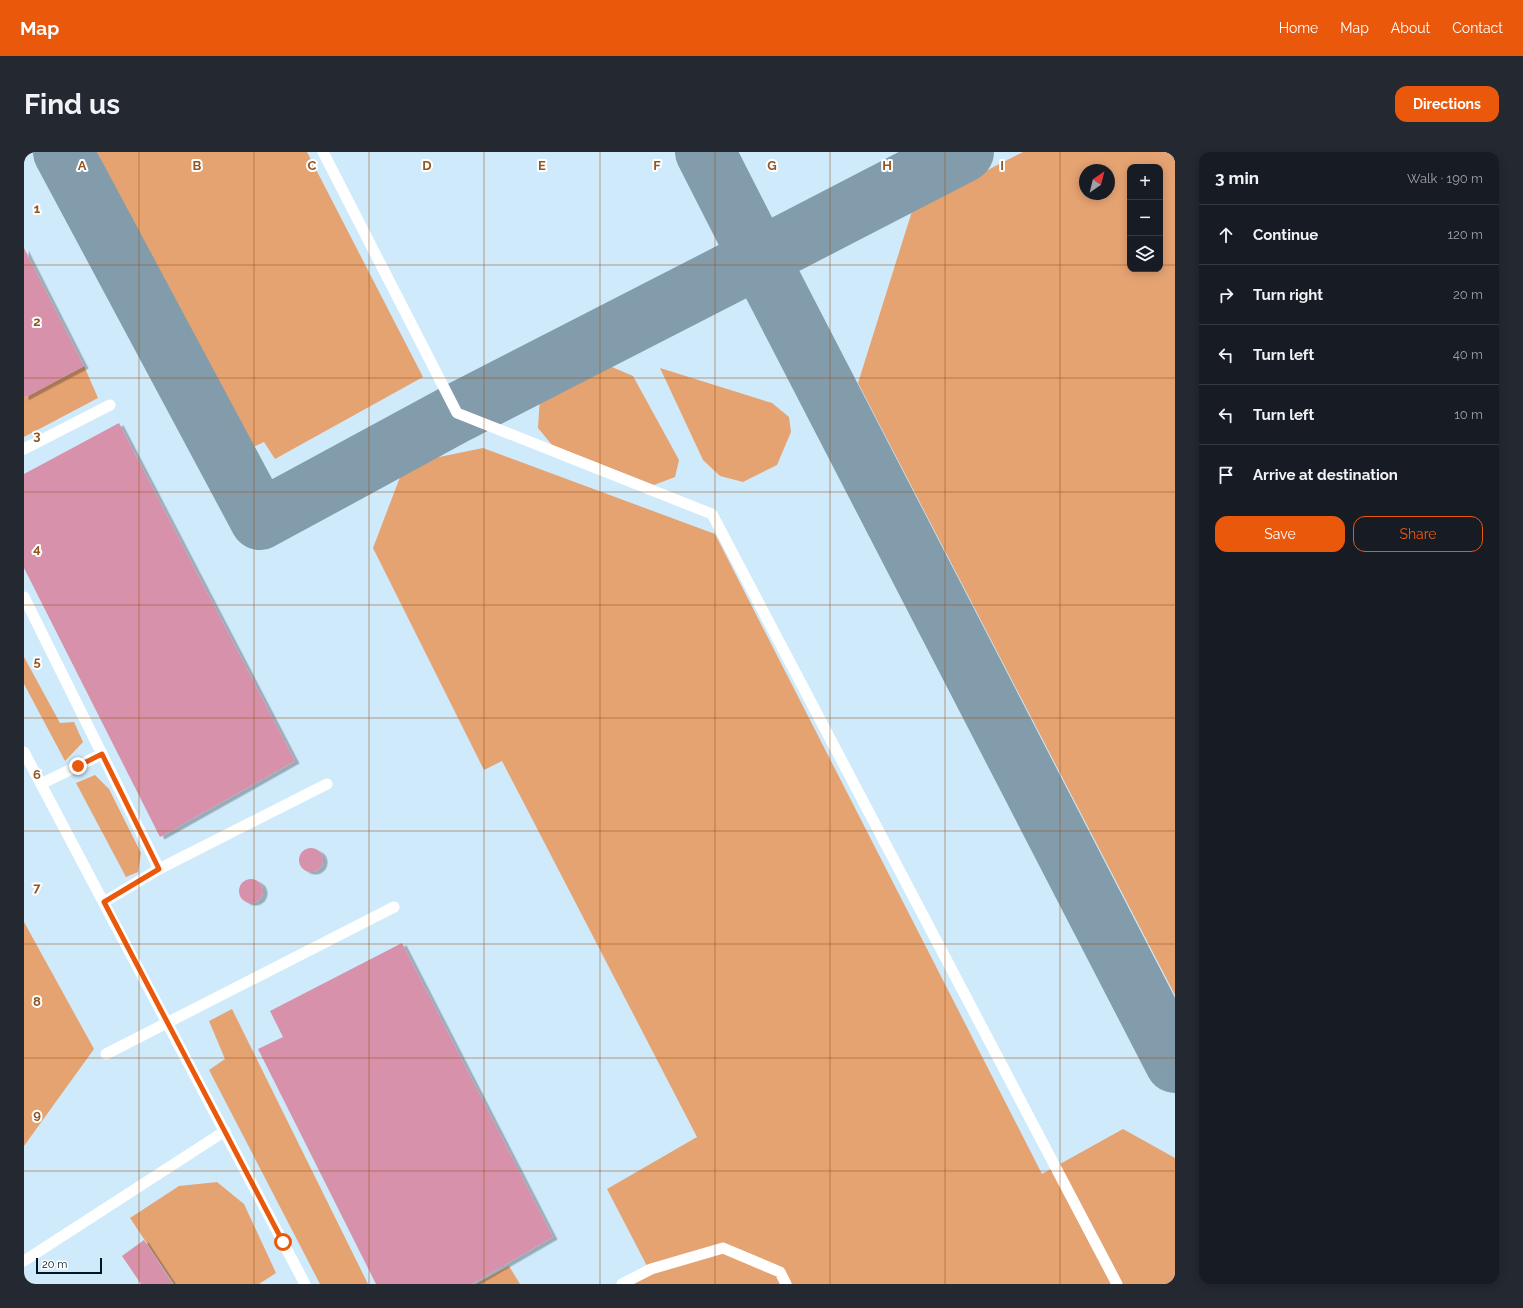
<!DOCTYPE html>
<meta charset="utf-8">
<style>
body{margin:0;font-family:Raleway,sans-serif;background:#242831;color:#f1f3f6}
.controls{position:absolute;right:12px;top:12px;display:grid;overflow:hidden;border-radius:8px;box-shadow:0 2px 10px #0003}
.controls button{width:36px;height:36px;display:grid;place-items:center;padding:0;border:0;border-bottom:1px solid #363941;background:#171b24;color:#f1f3f6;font:20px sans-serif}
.compass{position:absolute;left:1055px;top:12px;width:36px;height:36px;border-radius:50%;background:#171b24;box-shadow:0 2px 10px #0003;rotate:35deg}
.scale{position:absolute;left:12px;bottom:10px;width:66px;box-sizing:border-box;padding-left:4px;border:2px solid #001625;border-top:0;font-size:11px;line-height:14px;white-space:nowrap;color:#001625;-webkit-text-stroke:3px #fff;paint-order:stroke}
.stop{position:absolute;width:12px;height:12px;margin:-9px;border:3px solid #ea580c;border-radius:50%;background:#fff}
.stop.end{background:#ea580c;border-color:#fff;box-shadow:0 1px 4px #0008}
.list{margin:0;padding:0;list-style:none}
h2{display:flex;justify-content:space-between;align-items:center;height:52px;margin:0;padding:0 16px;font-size:17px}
h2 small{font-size:13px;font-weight:400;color:#9ea1a6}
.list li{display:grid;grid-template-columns:26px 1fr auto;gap:12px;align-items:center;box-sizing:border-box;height:60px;padding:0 16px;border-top:1px solid #363941}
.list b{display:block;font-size:15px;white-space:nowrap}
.list em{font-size:13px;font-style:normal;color:#9ea1a6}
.actions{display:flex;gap:8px;padding:12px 16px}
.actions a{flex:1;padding:9px 0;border:1px solid #ea580c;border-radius:12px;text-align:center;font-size:14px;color:#ea580c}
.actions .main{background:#ea580c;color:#fff}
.icon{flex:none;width:22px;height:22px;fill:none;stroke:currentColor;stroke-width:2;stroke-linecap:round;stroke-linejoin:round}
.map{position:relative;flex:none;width:1151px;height:1132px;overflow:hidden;border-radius:12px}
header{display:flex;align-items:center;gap:24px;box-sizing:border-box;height:56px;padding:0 20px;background:#ea580c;color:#fff}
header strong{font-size:19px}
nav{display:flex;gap:22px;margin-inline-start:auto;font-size:14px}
.intro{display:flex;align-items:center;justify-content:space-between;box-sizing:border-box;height:96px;padding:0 24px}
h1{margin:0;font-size:28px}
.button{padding:10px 18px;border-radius:12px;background:#ea580c;color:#fff;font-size:14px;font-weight:700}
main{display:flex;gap:24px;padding:0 24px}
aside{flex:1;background:#171b24;border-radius:12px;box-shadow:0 2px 10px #0003}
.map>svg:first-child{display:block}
.green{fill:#e6a372;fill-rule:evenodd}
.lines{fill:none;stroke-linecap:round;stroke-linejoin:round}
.taxiway{stroke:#829cac;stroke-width:60}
.building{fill:#d891ab;filter:url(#shadow)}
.service{stroke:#fff;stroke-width:11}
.route{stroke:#ea580c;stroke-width:5}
.grid{fill:none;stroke:#95551f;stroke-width:1;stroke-opacity:0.55}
.grid-label{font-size:13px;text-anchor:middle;font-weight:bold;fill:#95551f;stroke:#fff;stroke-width:4;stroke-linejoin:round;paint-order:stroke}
</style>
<header>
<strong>Map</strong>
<nav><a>Home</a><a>Map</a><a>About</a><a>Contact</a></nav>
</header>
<div class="intro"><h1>Find us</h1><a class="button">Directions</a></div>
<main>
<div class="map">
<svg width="1151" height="1132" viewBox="0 0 1151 1132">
<defs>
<filter id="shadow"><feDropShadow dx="4.5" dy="2.5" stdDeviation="0" flood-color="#0004"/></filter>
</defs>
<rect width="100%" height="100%" fill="#cfeafb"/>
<g class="green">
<polygon points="73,0 283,0 399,225 251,307 240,290 225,297"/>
<path d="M 999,0 L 1151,0 L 1151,843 L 834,231 L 889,56 ZM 1106,15 L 1136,15 L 1136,117 L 1106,117 ZM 1061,18 L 1085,18 L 1085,42 L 1061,42 Z"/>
<polygon points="581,212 609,224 655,308 651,325 630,333 528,293 514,276 516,244"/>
<polygon points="60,214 74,246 0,285 0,246"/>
<polygon points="636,216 748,251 765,265 767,280 753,313 719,330 696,324 679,308"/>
<polygon points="459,296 691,382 1018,1022 1099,977 1151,1006 1151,1132 594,1132 623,1114 583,1037 673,985 478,609 460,618 349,396 381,312"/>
<polygon points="0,505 36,571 50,570 59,590 41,609 0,532"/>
<polygon points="71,623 85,637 117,701 114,720 102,725 52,631"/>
<polygon points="0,770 70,897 0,994"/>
<polygon points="208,857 344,1132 296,1132 185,918 201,907 185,869"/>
<polygon points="193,1030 220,1052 252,1121 235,1132 150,1132 106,1066 155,1034"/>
<polygon points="485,1114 496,1132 452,1132"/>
</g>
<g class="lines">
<g class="taxiway">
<polyline points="39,0 236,368 433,261 735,106 1151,911"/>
<polyline points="681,0 735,106 940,0"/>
</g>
</g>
<g class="building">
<polygon points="0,96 60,214 0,246"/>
<polygon points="95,271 271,609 136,685 0,416 0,322"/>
<circle cx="287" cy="708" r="12"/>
<circle cx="227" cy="739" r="12"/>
<polygon points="378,791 529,1085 448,1132 352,1132 234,897 259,885 246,859"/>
<polygon points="120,1088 149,1132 117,1132 98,1104"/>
</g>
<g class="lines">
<g class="service">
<polyline points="299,0 433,261 688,362 1093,1132"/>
<polyline points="0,297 86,253"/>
<polyline points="0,445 135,717 80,750"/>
<polyline points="0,600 281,1132"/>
<polyline points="17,632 78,602"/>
<polyline points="135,717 303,632"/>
<polyline points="82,902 370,755"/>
<polyline points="0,1109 201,979"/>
<polyline points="598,1132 627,1117 699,1096 756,1120 762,1132"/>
</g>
</g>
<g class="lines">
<polyline class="route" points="54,614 78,602 135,717 80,750 259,1090"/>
</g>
<path class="grid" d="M 115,0 L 115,1132M 230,0 L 230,1132M 345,0 L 345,1132M 460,0 L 460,1132M 576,0 L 576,1132M 691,0 L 691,1132M 806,0 L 806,1132M 921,0 L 921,1132M 1036,0 L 1036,1132M 0,113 L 1106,113M 1136,113 L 1151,113M 0,226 L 1151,226M 0,340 L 1151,340M 0,453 L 1151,453M 0,566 L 1151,566M 0,679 L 1151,679M 0,792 L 1151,792M 0,906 L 1151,906M 0,1019 L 1151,1019"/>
<g class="grid-label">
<text x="58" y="18">A</text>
<text x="173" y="18">B</text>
<text x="288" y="18">C</text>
<text x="403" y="18">D</text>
<text x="518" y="18">E</text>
<text x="633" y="18">F</text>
<text x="748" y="18">G</text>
<text x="863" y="18">H</text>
<text x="978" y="18">I</text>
<text x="13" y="61">1</text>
<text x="13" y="174">2</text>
<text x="13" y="288">3</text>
<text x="13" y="401">4</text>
<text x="13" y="514">5</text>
<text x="13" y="627">6</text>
<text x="13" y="740">7</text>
<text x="13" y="854">8</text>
<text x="13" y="967">9</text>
</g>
</svg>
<div class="controls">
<button>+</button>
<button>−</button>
<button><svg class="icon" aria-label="layers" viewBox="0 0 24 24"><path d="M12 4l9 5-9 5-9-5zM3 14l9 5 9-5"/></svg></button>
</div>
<svg class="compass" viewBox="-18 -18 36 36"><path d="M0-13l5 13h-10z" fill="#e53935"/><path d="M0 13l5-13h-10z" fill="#9ea1a6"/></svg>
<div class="scale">20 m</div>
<div class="stop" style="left:259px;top:1090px"></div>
<div class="stop end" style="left:54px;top:614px"></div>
</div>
<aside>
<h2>3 min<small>Walk · 190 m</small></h2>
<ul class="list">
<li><svg class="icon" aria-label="ahead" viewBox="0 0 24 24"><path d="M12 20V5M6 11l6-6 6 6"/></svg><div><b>Continue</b></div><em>120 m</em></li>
<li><svg class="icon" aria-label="right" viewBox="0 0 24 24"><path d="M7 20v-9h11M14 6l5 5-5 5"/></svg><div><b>Turn right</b></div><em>20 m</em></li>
<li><svg class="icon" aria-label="left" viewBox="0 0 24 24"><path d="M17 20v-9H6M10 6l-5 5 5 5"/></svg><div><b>Turn left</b></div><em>40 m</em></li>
<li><svg class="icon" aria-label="left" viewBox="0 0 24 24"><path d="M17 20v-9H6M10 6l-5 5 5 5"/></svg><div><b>Turn left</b></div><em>10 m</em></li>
<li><svg class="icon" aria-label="arrive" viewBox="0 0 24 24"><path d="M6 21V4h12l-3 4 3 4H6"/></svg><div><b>Arrive at destination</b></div></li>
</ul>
<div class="actions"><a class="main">Save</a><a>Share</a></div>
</aside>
</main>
